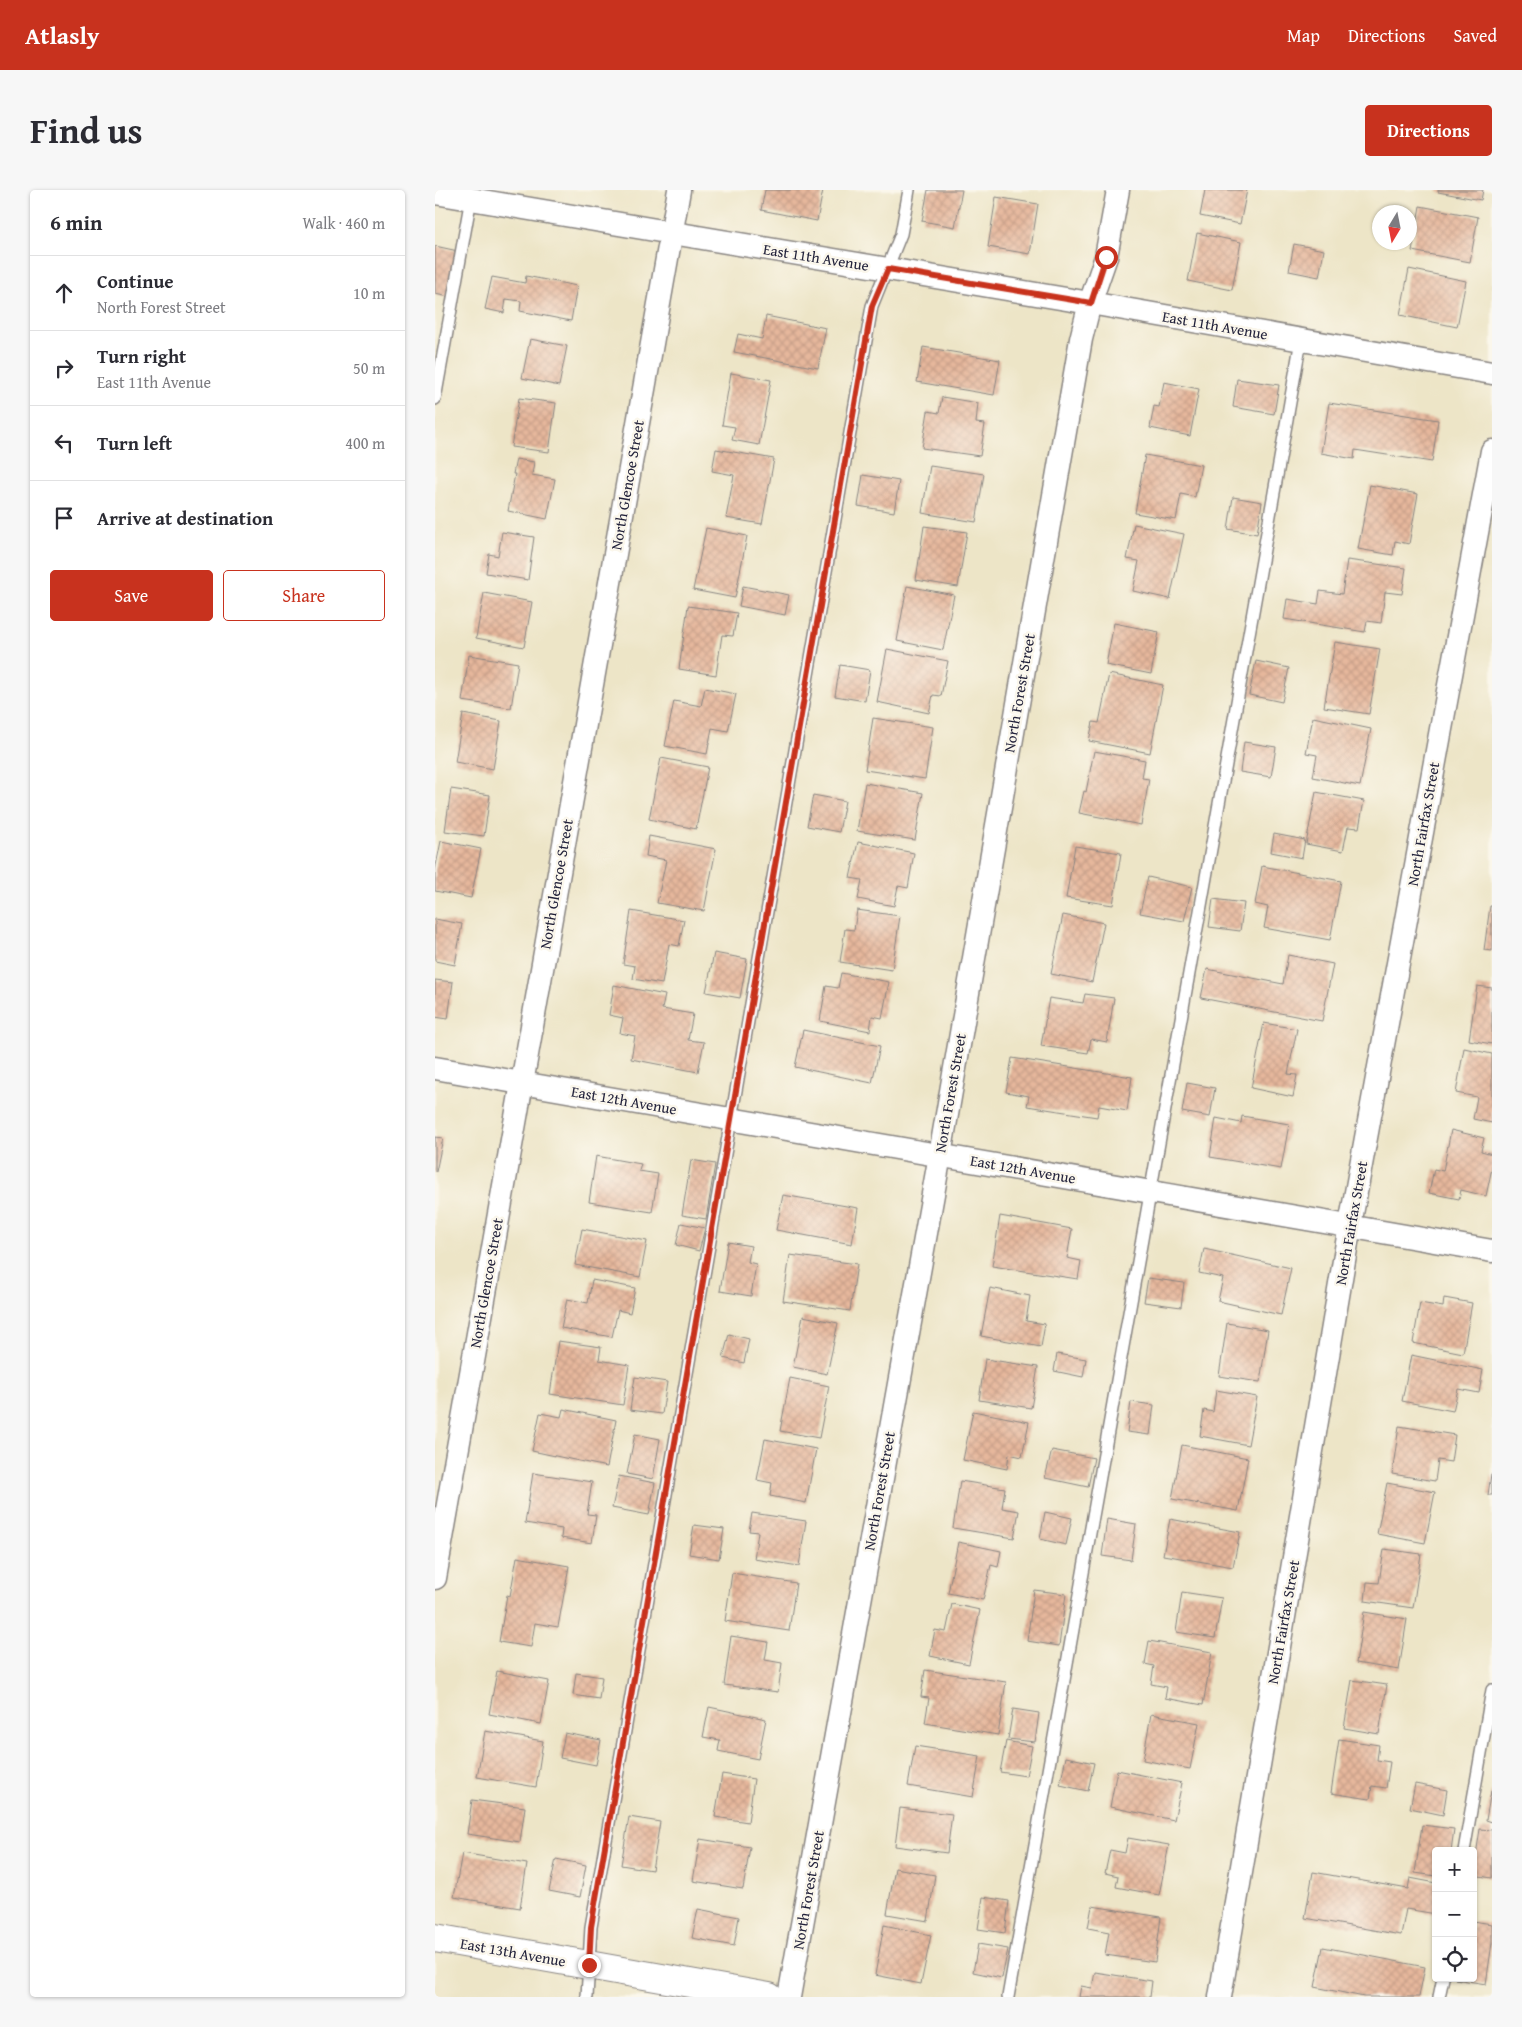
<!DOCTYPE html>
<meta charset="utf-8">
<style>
body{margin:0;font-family:"Gentium Book Plus",serif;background:#f7f7f7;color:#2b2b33}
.controls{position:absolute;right:15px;bottom:15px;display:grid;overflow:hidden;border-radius:5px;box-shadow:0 1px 4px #0004}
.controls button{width:45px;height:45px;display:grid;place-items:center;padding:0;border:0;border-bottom:1px solid #e1e1e2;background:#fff;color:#2b2b33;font:25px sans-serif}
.compass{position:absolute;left:937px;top:15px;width:45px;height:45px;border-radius:50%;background:#fff;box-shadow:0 1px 4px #0004;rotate:190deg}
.stop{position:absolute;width:15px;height:15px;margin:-11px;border:4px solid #c8321e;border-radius:50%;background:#fff}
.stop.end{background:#c8321e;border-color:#fff;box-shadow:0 1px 5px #0008}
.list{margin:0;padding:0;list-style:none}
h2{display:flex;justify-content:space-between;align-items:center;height:65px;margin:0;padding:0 20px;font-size:21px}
h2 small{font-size:16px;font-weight:400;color:#7c7c81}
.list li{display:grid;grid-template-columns:32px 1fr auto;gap:15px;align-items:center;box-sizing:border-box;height:75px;padding:0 20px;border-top:1px solid #e1e1e2}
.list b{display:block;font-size:19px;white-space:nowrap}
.list p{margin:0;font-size:16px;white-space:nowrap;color:#7c7c81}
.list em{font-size:16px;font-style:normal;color:#7c7c81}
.actions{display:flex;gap:10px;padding:15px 20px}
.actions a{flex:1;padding:11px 0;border:1px solid #c8321e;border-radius:5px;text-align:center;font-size:18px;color:#c8321e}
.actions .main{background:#c8321e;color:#fff}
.icon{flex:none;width:28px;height:28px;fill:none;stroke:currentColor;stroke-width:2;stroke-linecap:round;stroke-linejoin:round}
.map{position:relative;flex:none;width:1057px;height:1807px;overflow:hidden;border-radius:5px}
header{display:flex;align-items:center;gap:30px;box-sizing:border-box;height:70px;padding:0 25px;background:#c8321e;color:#fff}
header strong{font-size:24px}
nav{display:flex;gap:28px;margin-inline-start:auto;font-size:18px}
.intro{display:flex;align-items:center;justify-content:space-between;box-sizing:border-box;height:120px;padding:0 30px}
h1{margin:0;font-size:35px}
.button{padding:12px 22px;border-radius:5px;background:#c8321e;color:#fff;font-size:18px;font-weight:700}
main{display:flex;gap:30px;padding:0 30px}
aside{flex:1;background:#fff;border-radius:5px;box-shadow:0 1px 4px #0004}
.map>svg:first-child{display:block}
.building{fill:url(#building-cross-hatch)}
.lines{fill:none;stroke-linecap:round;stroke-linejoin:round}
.service-casing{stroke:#888481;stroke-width:14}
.minor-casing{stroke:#888481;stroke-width:25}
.secondary-casing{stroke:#888481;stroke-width:30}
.service{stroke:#fff;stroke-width:11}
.minor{stroke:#fff;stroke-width:22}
.secondary{stroke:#fff;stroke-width:28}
.route{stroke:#c8321e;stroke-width:6}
.labels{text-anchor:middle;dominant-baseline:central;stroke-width:5;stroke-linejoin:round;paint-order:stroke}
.street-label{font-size:15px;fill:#22223b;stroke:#fbf7ec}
</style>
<header>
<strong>Atlasly</strong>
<nav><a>Map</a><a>Directions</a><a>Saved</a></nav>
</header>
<div class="intro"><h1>Find us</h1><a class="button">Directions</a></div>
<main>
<aside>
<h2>6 min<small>Walk · 460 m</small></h2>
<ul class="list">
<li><svg class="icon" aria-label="ahead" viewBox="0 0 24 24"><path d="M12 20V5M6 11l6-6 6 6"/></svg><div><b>Continue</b><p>North Forest Street</p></div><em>10 m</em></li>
<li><svg class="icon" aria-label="right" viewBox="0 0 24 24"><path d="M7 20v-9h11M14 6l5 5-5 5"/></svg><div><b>Turn right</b><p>East 11th Avenue</p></div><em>50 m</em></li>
<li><svg class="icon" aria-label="left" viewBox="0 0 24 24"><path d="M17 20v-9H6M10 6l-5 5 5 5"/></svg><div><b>Turn left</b></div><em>400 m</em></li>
<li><svg class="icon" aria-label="arrive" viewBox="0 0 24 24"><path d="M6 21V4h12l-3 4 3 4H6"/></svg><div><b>Arrive at destination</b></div></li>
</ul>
<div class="actions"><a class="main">Save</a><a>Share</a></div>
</aside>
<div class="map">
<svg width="1057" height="1807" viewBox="0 0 1057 1807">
<defs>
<pattern id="building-cross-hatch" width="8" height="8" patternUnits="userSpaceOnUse" patternTransform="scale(1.25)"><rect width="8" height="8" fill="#e6b79c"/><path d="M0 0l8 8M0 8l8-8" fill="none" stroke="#c59d87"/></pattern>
</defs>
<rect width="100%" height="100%" fill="#fbf7ec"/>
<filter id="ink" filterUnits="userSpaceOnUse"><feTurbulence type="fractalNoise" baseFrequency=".02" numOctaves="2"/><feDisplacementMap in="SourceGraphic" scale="10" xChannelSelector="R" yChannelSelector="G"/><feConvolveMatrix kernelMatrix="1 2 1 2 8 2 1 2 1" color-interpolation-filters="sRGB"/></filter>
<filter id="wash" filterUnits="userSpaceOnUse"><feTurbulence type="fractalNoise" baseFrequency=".0096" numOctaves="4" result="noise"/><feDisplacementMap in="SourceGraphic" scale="20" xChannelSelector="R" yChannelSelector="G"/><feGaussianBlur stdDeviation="1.12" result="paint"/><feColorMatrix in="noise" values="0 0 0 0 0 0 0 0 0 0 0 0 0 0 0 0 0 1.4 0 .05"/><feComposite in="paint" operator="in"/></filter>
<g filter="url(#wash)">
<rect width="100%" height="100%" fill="#ede5c7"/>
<g id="blocks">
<g class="building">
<polygon points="330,0 388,0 382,31 326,20"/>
<polygon points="493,0 527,0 520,37 487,31"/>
<polygon points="770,0 812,0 805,34 765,26"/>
<polygon points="1003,0 1048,0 1046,10 1003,2"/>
<polygon points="561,7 603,14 595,64 553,57"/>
<polygon points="985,16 1043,27 1035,72 977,61"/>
<polygon points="762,43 806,52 797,100 753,91"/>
<polygon points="859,54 889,60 884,87 854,81"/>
<polygon points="0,56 23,61 14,107 0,104"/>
<polygon points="974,79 1031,91 1022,137 965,125"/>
<polygon points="91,86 142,96 136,131 85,121 86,111 71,109 69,123 50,119 57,87 90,93"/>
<polygon points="331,126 391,138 383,178 299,162 303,144 327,149"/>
<polygon points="95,149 132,156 124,196 87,188"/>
<polygon points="488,157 565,170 559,205 482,192"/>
<polygon points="296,183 336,190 324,255 297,250 300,237 287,235"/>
<polygon points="802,189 844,195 839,224 798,217"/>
<polygon points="729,192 764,199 755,246 715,238 719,216 724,217"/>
<polygon points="507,207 543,213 541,233 550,234 545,266 487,258 493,221 504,223"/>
<polygon points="84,208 121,213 114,262 76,257"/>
<polygon points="894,213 1003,230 997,272 920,260 919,269 886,263"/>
<polygon points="281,259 339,269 327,334 291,328 299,285 277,281"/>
<polygon points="710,265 766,275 760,307 746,304 741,330 700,323"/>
<polygon points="81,269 99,272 97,285 120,289 112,329 73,321 80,284 78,284"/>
<polygon points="495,276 549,284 541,332 487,323"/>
<polygon points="428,285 464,291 459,322 423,316"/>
<polygon points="935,295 983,304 974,354 960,351 958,365 923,359"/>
<polygon points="798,307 827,312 822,344 793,339"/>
<polygon points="699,334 749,344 735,409 698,401 704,371 692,369"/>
<polygon points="489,336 532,342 523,397 481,390"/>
<polygon points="271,338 312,346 300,408 258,400"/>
<polygon points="67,342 99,347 93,390 51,383 54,364 63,366"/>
<polygon points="912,370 971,378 967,404 950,402 946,433 932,431 930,442 849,429 852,409 883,414 885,401 907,404"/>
<polygon points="308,396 354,405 350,425 304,416"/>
<polygon points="472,396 519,405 508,460 462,451"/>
<polygon points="49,403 97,412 89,457 41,448"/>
<polygon points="253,416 302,423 298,446 287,445 281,485 244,479"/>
<polygon points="679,433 724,442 716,484 671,475"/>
<polygon points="900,452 945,459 934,524 889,517"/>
<polygon points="452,459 513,471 506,506 498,505 494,523 442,512"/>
<polygon points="34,465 83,473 76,518 27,511"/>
<polygon points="821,471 854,478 847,512 814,505"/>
<polygon points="405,475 435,480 430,511 400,506"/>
<polygon points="674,484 728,495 715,563 654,551 658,532 664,533"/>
<polygon points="270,498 301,504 293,541 277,538 272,564 230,556 239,511 266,516"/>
<polygon points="28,524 66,531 58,579 20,572"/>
<polygon points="878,527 936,539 925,596 878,587 882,565 871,563"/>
<polygon points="438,528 498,537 490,589 430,580"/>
<polygon points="809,552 841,557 836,587 805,582"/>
<polygon points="659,561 710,570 707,588 714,589 706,635 644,623 649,601 651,602"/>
<polygon points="226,568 273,577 261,639 214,629"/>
<polygon points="430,593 488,603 480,650 422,641"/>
<polygon points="16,599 55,605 49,646 10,641"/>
<polygon points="881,602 929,611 924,638 913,637 908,661 871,654"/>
<polygon points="378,605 410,611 404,642 372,636"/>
<polygon points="839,644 870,650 867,668 836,662"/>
<polygon points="214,646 281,659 269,721 222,713 231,670 211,666"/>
<polygon points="6,651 46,659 36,708 0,701 0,681"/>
<polygon points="423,652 479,663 473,698 463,696 459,716 423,709 427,690 415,688"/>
<polygon points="640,656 686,663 678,715 631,708"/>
<polygon points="827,676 906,691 895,750 829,738 833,717 820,714"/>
<polygon points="713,687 757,697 749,731 705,723"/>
<polygon points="778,709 809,713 805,741 774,737"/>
<polygon points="1055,716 1057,716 1057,761 1049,760"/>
<polygon points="422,720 465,726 457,780 405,772 410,739 419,740"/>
<polygon points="196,721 249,730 244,756 234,754 227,794 198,789 200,776 188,774"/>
<polygon points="628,725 669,733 657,792 616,784"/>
<polygon points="0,729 27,734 20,775 0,771"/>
<polygon points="279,763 312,769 305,808 271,802"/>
<polygon points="853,765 898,774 887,831 766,808 772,779 848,794"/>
<polygon points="406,783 454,792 447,828 437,826 435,841 385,831 391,796 403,798"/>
<polygon points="0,790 18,792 13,829 0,827"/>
<polygon points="179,795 230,805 227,819 258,824 253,850 269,852 263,882 196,869 200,846 185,843 188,828 174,825"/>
<polygon points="1042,796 1057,798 1057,854 1034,850"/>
<polygon points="650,804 679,808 672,852 656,849 653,863 606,856 614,808 648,813"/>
<polygon points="829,833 862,839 853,884 862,885 858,907 816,898"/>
<polygon points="368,840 445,856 437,893 360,877"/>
<polygon points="1029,858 1057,864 1057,933 1038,929 1042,907 1021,903"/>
<polygon points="577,868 697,887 692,921 664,916 662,927 592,916 594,906 571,902"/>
<polygon points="752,893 780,898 775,927 747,922"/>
<polygon points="807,926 854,934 846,979 775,967 781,928 806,933"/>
<polygon points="1016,940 1049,948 1046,961 1057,964 1057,978 1051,1006 1026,1000 1024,1009 994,1003 999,979 1008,981"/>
<polygon points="0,947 8,948 1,982 0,982"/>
<polygon points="161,966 206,974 204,981 223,984 217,1022 154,1012"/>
<polygon points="256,970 280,974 271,1029 247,1025"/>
<polygon points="348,1005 423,1018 417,1054 341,1040"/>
<polygon points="565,1026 637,1039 632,1068 646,1071 643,1089 557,1076"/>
<polygon points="246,1033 270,1038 264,1061 241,1055"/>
<polygon points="147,1039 212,1051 205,1087 140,1075"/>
<polygon points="293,1052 316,1056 313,1072 321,1074 316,1106 285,1101"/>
<polygon points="769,1059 856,1078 846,1125 783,1111 788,1088 764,1083"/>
<polygon points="355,1065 422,1074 415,1121 348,1111"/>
<polygon points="713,1088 749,1093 746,1117 709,1112"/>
<polygon points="157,1090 200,1098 195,1123 183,1120 177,1147 126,1138 132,1109 153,1113"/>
<polygon points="555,1098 595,1106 591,1131 610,1134 606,1157 546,1146"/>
<polygon points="1009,1108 1037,1113 1028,1163 978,1153 985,1113 1008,1117"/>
<polygon points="368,1126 403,1133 392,1184 358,1177"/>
<polygon points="792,1133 833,1140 825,1192 784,1186"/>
<polygon points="294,1144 314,1149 309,1173 288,1168"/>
<polygon points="123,1151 166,1157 164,1170 194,1175 188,1215 115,1204"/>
<polygon points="622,1164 651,1169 648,1187 619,1181"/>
<polygon points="976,1165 1048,1180 1044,1203 1023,1199 1018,1221 967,1211"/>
<polygon points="550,1169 603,1177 596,1218 544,1210"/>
<polygon points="200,1187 232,1192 227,1224 195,1220"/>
<polygon points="355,1188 394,1196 384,1248 345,1241"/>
<polygon points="781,1200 822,1207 813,1255 765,1246 769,1220 778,1222"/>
<polygon points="696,1212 719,1215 715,1245 692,1242"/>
<polygon points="128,1219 181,1230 172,1277 97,1261 105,1223 126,1227"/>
<polygon points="538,1221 594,1232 587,1267 574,1264 572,1279 528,1270"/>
<polygon points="964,1236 1020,1245 1016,1272 1003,1270 1000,1291 957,1284"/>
<polygon points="200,1244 225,1249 218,1289 192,1284"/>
<polygon points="330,1249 381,1259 371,1313 335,1306 337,1293 322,1290"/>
<polygon points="747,1255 813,1268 803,1321 737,1309"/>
<polygon points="617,1260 659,1268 653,1297 610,1288"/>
<polygon points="98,1283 157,1292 152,1324 161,1325 157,1353 126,1348 127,1339 90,1333"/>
<polygon points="1056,1284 1057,1285 1057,1305 1053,1305"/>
<polygon points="184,1286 220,1293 214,1325 177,1318"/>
<polygon points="525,1291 570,1298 567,1318 584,1321 579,1348 518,1338"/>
<polygon points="952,1293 1000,1302 990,1353 942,1344"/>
<polygon points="610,1322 637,1328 631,1355 605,1349"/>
<polygon points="317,1323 371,1331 364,1376 319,1369 323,1342 314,1341"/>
<polygon points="672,1329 701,1334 696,1370 667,1366"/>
<polygon points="735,1329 805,1342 798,1377 728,1365"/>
<polygon points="259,1335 289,1339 284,1369 254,1364"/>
<polygon points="523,1352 566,1361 563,1377 556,1375 548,1410 513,1403"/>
<polygon points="949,1359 986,1364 978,1418 930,1411 932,1392 944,1393"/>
<polygon points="82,1367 134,1376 123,1437 100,1433 96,1457 64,1452 72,1405 75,1406"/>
<polygon points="297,1383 361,1393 354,1441 290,1431"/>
<polygon points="599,1400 631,1404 624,1456 592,1451"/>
<polygon points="747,1402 787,1408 780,1448 741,1442"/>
<polygon points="517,1414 545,1420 534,1474 495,1466 500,1440 511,1442"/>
<polygon points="929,1422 972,1429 964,1480 921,1473"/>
<polygon points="296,1446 333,1452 330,1470 347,1473 343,1502 289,1495"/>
<polygon points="714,1451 777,1462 768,1515 730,1508 732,1497 716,1494 719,1476 710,1474"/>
<polygon points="490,1480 571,1492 563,1545 490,1533 494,1508 486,1507"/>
<polygon points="62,1481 114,1491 106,1534 54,1524"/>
<polygon points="141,1483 167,1487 164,1509 138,1505"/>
<polygon points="917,1490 952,1495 944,1544 909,1538"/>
<polygon points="274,1517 331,1529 323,1569 283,1561 285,1550 268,1547"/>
<polygon points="578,1519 604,1523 600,1552 573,1549"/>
<polygon points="716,1524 764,1533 755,1579 708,1570"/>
<polygon points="50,1541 108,1551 101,1597 42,1587"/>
<polygon points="130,1543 166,1550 161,1575 125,1568"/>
<polygon points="904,1549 944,1555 942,1570 955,1572 951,1598 937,1596 935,1609 896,1603"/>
<polygon points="571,1551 597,1556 591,1586 565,1582"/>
<polygon points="480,1556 545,1566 538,1607 473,1596"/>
<polygon points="631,1567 659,1573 653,1601 625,1595"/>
<polygon points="682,1580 747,1593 739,1630 675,1617"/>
<polygon points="287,1584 319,1589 313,1632 280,1627"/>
<polygon points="980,1594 1012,1600 1008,1625 975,1618"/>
<polygon points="1056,1601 1057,1601 1057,1632 1051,1630"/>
<polygon points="37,1610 90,1617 85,1652 32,1644"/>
<polygon points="465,1618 517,1624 512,1663 460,1656"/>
<polygon points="194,1627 225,1632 217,1680 186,1675"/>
<polygon points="987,1635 1019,1639 1016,1661 1001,1661 1001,1686 980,1683"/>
<polygon points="1045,1639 1057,1640 1057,1688 1038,1685"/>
<polygon points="693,1648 734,1655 724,1705 681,1697 683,1686 670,1683 675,1660 690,1663"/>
<polygon points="265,1649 315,1657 308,1699 258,1691"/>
<polygon points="27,1663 92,1674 85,1718 19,1707"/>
<polygon points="121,1669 151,1675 145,1707 114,1701"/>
<polygon points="460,1678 500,1685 493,1731 452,1724"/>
<polygon points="878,1682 973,1699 975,1688 1001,1693 1001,1724 971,1719 966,1745 870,1728"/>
<polygon points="548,1707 574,1711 570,1743 543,1739"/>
<polygon points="657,1716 726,1727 720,1772 670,1765 674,1742 653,1738"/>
<polygon points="263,1719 304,1727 299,1756 257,1748"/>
<polygon points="1038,1731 1057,1734 1057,1753 1051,1794 1020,1789 1038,1788"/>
<polygon points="449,1735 496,1745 486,1794 440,1785"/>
<polygon points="543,1754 573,1759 567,1788 538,1782"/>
<polygon points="888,1757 990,1777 984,1807 929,1807 880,1797"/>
<polygon points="660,1782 717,1791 715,1807 644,1807 646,1796 657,1798"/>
</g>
</g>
</g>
<g filter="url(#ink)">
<use href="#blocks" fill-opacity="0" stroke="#888481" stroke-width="1"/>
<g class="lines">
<defs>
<g id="service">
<polyline points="0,209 36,8"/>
<polyline points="1029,1661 1057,1500"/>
<polyline points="152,1807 156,1737 437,116 466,44 474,0"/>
<polyline points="573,1807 866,150"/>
<polyline points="1004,1807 1008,1788"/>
</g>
<g id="minor">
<polyline points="0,3 655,113 1057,183"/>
<polyline points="0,878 1057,1061"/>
<polyline points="0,1388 244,0"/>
<polyline points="354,1807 505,965 646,149 655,113 671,67 683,0"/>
<polyline points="785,1807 915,1035 1057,261"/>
</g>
<polyline id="secondary" points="0,1748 334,1807"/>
</defs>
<use href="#service" class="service-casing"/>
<use href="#minor" class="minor-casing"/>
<use href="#secondary" class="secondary-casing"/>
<use href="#service" class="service"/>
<use href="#minor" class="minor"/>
<use href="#secondary" class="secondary"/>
</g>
</g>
<g class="lines" filter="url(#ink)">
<polyline class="route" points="154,1775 156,1737 437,116 453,79 656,113 671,67"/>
</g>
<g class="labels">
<g class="street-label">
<text transform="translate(381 67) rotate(9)">East 11th Avenue</text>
<text transform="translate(780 135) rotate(10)">East 11th Avenue</text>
<text transform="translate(192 295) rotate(-80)">North Glencoe Street</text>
<text transform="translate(584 503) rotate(-80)">North Forest Street</text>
<text transform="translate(988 634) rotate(-80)">North Fairfax Street</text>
<text transform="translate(121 694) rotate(-80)">North Glencoe Street</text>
<text transform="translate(515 903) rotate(-80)">North Forest Street</text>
<text transform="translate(189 910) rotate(10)">East 12th Avenue</text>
<text transform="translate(588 979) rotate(10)">East 12th Avenue</text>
<text transform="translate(916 1033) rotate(-80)">North Fairfax Street</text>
<text transform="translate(51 1093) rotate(-80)">North Glencoe Street</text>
<text transform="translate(444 1301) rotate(-80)">North Forest Street</text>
<text transform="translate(848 1432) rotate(-80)">North Fairfax Street</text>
<text transform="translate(373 1700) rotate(-80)">North Forest Street</text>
<text transform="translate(78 1762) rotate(10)">East 13th Avenue</text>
</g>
</g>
</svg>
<div class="controls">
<button>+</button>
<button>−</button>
<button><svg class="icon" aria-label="locate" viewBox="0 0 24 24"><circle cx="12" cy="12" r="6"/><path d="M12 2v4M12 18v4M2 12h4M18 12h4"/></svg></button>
</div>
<svg class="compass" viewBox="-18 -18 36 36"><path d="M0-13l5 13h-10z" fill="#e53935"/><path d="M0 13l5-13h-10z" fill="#7c7c81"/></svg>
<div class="stop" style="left:671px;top:67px"></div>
<div class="stop end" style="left:154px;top:1775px"></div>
</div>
</main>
